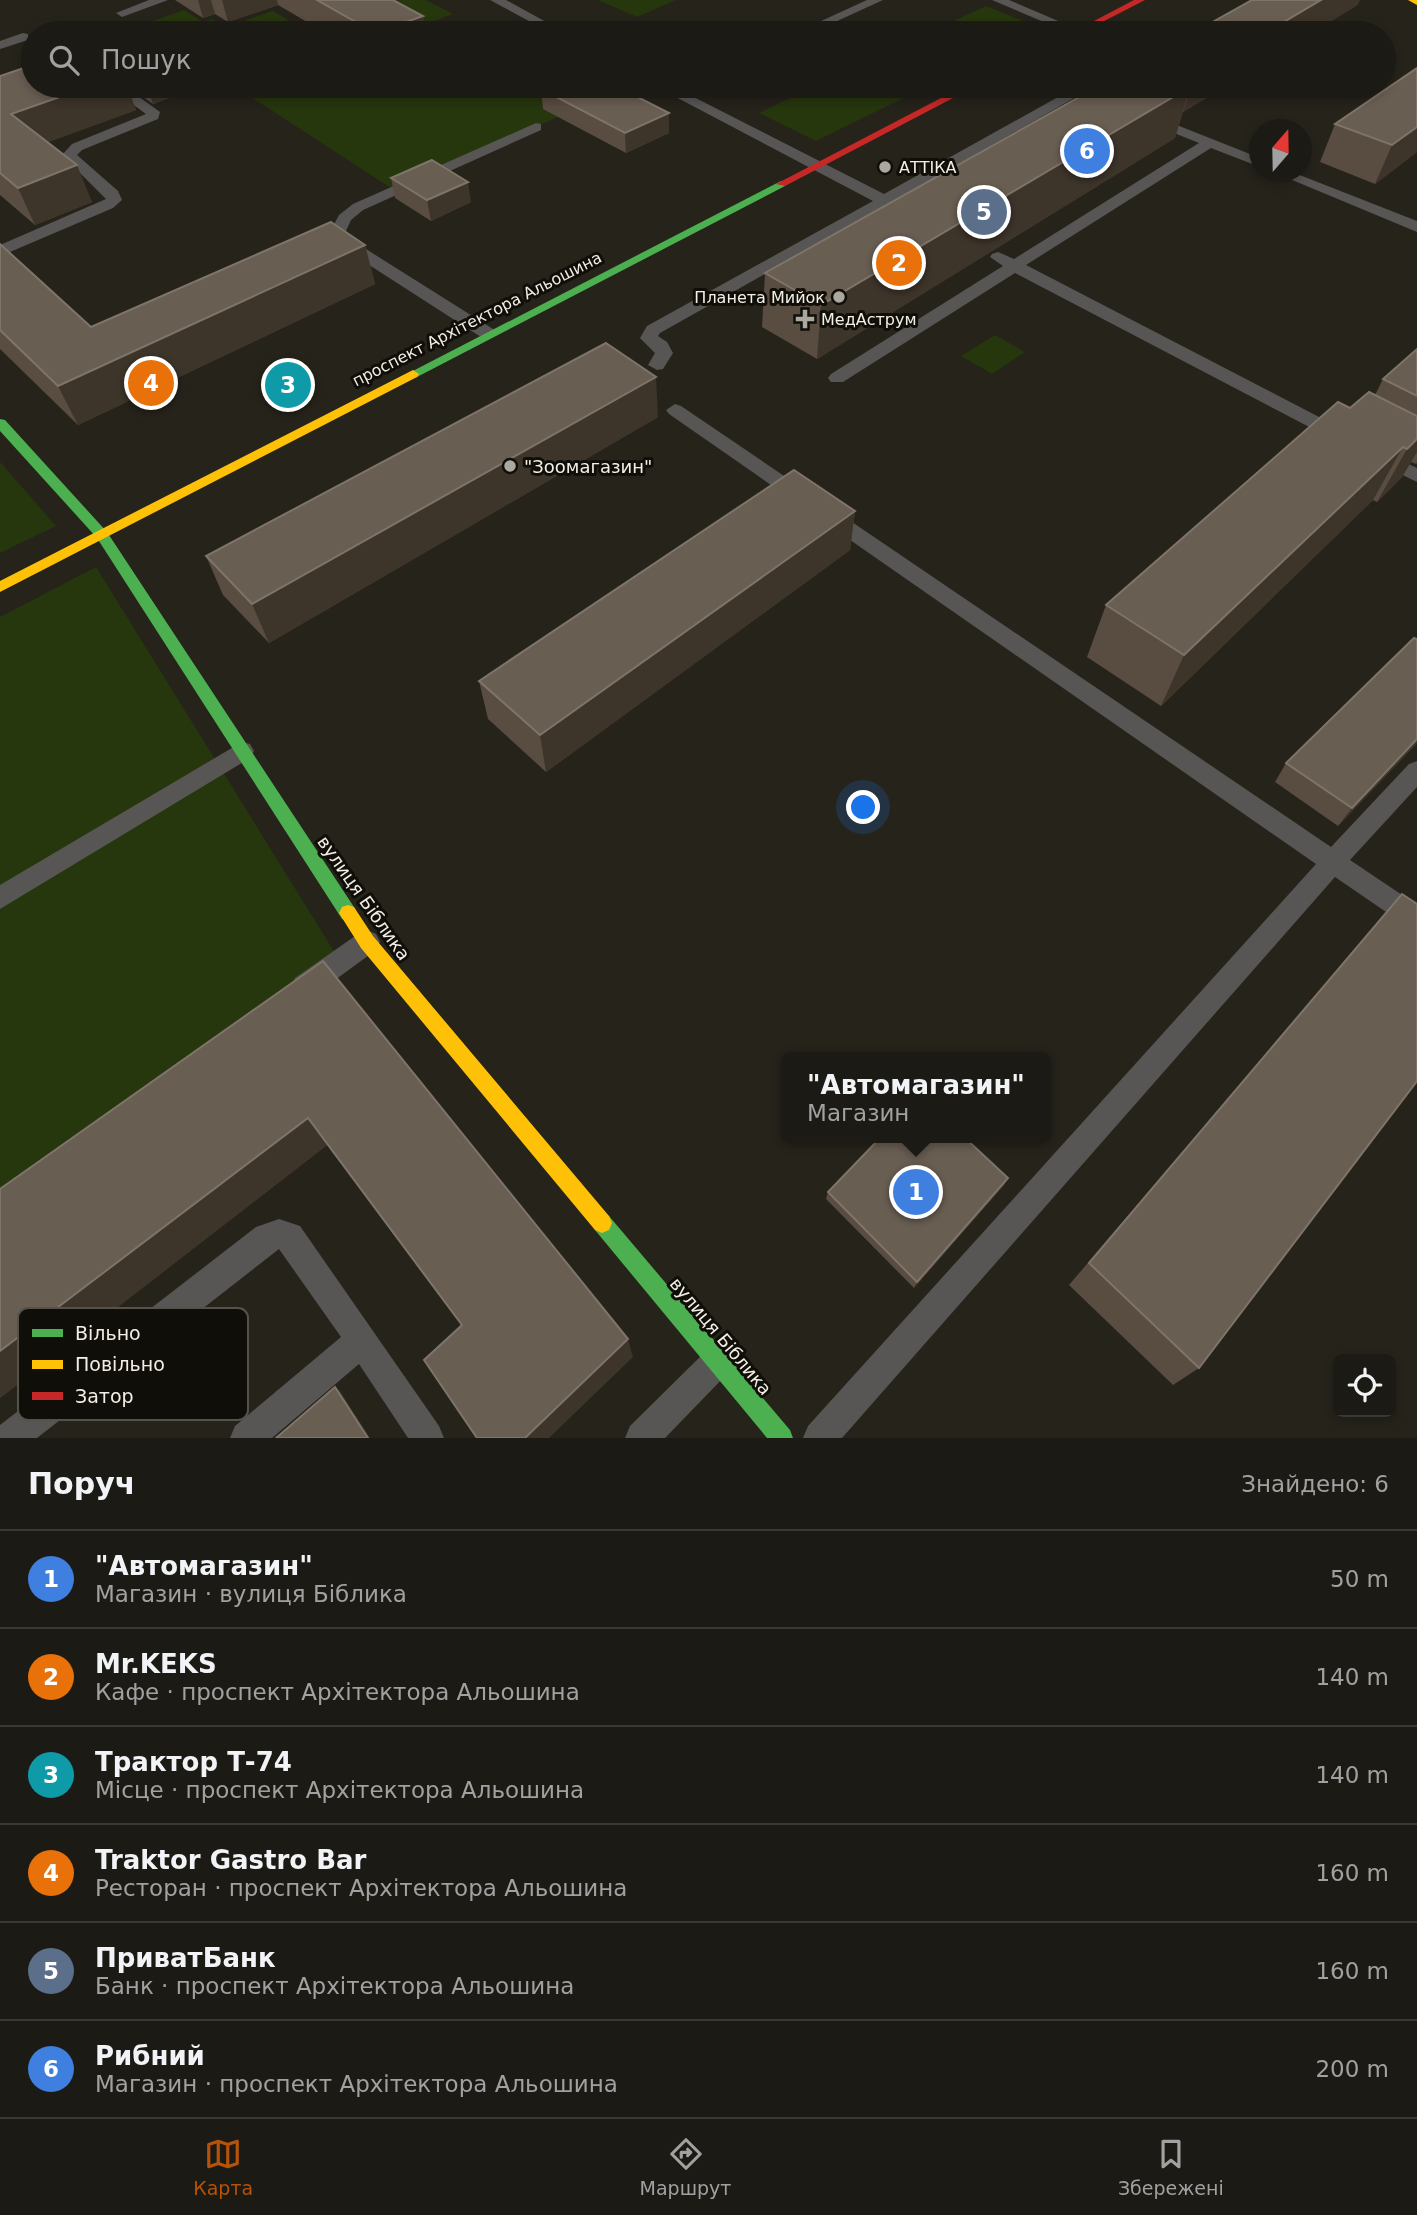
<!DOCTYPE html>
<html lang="uk">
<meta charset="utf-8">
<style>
body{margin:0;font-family:"DejaVu Sans",sans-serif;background:#292722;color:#f1f3f6}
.controls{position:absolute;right:21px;bottom:21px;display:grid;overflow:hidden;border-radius:10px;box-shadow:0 4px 10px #0003}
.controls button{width:63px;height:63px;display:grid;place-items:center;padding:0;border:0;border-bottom:2px solid #3a3834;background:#1c1a14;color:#f1f3f6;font:35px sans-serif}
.compass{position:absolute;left:1249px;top:119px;width:63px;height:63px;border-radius:50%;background:#1c1a14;box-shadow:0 4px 10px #0003;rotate:20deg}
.you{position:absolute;left:864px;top:808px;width:24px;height:24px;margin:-18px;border:5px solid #fff;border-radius:50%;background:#1a73e8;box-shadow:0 0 0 10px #1a73e833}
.badge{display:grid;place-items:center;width:46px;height:46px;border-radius:50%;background:#b45309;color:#fff;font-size:23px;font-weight:700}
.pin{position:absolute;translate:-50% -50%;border:4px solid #fff;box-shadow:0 2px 7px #0006}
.popup{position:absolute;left:781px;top:1052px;width:270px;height:91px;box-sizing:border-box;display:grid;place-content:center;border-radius:10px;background:#1c1a14;filter:drop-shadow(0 2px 5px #0005);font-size:23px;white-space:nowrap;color:#a0a1a0}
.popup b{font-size:26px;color:#f1f3f6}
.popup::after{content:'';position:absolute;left:50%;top:100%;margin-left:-14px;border:14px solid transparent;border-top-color:#1c1a14}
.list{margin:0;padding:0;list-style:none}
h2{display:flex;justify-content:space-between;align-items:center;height:91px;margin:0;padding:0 28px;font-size:30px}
h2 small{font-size:23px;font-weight:400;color:#a0a1a0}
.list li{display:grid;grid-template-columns:46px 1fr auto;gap:21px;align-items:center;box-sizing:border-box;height:98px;padding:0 28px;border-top:2px solid #3a3834}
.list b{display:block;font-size:26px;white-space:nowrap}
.list p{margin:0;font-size:23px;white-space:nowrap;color:#a0a1a0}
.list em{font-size:23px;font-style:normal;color:#a0a1a0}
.icon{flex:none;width:38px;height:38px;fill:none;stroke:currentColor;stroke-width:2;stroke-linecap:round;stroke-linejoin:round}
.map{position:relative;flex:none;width:1417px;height:1438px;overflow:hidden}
.search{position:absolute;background:#1c1a14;box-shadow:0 4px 10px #0003;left:21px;right:21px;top:21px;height:77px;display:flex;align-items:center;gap:18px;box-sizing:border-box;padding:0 24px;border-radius:38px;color:#a0a1a0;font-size:26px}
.sheet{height:679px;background:#1c1a14}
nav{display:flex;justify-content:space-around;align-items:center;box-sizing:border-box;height:98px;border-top:2px solid #3a3834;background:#1c1a14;font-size:19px;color:#a0a1a0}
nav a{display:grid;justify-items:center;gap:4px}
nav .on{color:#b45309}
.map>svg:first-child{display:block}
.green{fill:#26360d}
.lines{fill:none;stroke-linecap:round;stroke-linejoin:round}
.lane{fill:#585654;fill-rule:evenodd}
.fast{fill:#4caf50;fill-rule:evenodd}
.slow{fill:#ffc107;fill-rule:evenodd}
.jam{fill:#c62828;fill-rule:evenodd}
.wall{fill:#594c40}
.shaded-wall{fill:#3d342a}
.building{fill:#695e52;stroke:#7f7469;stroke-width:2}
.poi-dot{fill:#aba89f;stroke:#100e08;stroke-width:2.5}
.labels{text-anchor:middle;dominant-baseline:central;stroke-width:6;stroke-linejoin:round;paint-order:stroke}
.far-poi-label{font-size:16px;fill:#f3efe6;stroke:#100e08;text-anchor:start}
.far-street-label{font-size:16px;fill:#f3efe6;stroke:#100e08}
.poi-label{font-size:18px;fill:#f3efe6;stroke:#100e08;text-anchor:start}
.street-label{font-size:18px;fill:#f3efe6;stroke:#100e08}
.key{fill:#100e08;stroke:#54524b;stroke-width:2}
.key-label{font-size:19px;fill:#f3efe6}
</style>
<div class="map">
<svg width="1417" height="1438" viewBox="0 0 1417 1438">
<rect width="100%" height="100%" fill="#26231b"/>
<g class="green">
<polygon points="342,0 426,0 453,14 401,33"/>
<polygon points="598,0 676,0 637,17"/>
<polygon points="986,6 1043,29 1034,33 928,33"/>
<polygon points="184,10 203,22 212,19 225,27 273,11 310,33 154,33 141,25"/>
<polygon points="234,86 310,86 323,94 345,86 581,86 558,117 394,190"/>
<polygon points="816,86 928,86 816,141 759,113"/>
<polygon points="995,335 1025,352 992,374 961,356"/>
<polygon points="0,462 56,526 0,553"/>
<polygon points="96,567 340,961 0,1201 0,617"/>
</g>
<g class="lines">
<g class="lane">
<polygon points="149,0 168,0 122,17 116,13"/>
<polygon points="490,0 506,0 566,33 551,33"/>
<polygon points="867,0 883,0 811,33 795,33"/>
<polygon points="992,0 1009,0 1084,32 1070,33"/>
<polygon points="23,33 28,34 28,40 0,49 0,41"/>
<polygon points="108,86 124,86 160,112 158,119 82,150 77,155 118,191 122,200 113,208 10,252 25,270 17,275 0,263 0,245 106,199 62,155 72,144 146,114"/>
<polygon points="655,86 672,86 884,194 1076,87 1086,87 1088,90 896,200 901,205 898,208 884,207 660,333 658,336 667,342 673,353 663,369 657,370 648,365 655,353 640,338 647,326 873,201"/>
<polygon points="1149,114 1260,158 1260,167 1211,148 1026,265 1350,433 1352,437 1350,441 1336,441 1015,273 843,382 831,382 828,378 831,374 1003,266 990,257 992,254 998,252 1014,259 1199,143 1144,121 1142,118"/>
<polygon points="536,123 541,124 541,130 363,210 351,220 346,231 358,244 493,329 496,333 493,337 481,337 349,252 334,250 332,247 339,242 330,232 339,215 353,204"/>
<polygon points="1273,172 1292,172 1417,221 1417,232"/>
<polygon points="675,404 681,406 1331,847 1409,764 1417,761 1417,787 1350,860 1417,905 1417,930 1408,927 1335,877 842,1438 803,1438 808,1426 1316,864 669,414 666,410"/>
<polygon points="1379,450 1417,468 1417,482 1372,460 1370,456 1372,452"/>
<polygon points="242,742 250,744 254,751 250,758 0,909 0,885"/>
<polygon points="367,930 376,934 380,942 376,950 313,996 304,999 295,996 291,987 295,978 358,934"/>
<polygon points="279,1219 300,1226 439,1426 444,1438 408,1438 359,1364 272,1438 230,1438 235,1426 341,1337 279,1249 37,1438 0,1438 0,1425 256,1227"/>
<polygon points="717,1346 728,1351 733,1362 728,1373 665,1438 625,1438 630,1426 706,1351"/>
</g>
<g class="fast">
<polygon points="781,181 786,184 785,186 417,377 413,378 407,374"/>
<polygon points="0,419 5,420 107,532 354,907 357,913 354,919 348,921 342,919 97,538 0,431"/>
<polygon points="602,1213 609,1216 790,1430 793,1438 767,1438 595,1230 592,1223 595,1216"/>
</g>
<g class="slow">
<polygon points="1408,0 1417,0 1417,5"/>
<polygon points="413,370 419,374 417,377 0,592 0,581"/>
<polygon points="348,905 354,907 373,936 609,1216 612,1223 609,1230 602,1233 595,1230 361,948 339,913 342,907"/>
</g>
<g class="jam">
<polygon points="1134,0 1145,0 1081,33 1071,33"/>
<polygon points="964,86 976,86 785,186 776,184"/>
</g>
</g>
<g class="wall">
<polygon points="175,0 393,0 423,16 426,33 326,33 278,5 228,22 215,14 203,18"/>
<polygon points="0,76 33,86 127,86 136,110 48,142 92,202 35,225 0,195"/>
<polygon points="128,86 193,86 194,89 153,104"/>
<polygon points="1099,86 1226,86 1183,112 1183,111 1175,138 817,359 762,327 765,273"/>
<polygon points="541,89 669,113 669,133 626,153 543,109"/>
<polygon points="1335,124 1417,152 1375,184 1320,162"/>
<polygon points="391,178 471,202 431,221 395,198"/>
<polygon points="0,244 91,327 365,245 375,284 78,425 0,349"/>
<polygon points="1417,349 1417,463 1416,464 1411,462 1402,477 1377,502 1373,500 1161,706 1087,657 1106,605 1350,408 1375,395 1383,379"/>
<polygon points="658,417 269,643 223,595 206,556"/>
<polygon points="855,511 850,550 546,772 488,719 479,681"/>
<polygon points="1417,743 1338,826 1275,782 1286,763"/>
<polygon points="1402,894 1199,1368 1173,1385 1069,1285"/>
<polygon points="323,961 633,1357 461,1325 327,1145 0,1398"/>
<polygon points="1008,1178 1004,1185 914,1288 826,1199 828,1192"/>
</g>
<g class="shaded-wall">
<polygon points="198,0 211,0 215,14 203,18"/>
<polygon points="222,0 277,0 278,5 228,22"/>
<polygon points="1321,0 1360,0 1358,5 1312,33 1265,33"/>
<polygon points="423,16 426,33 376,33"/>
<polygon points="91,86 127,86 136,110 27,150 11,114"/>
<polygon points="147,86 193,86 194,89 153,104"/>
<polygon points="1191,86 1226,86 1183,112"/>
<polygon points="1190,87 1175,138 817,359 821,305"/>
<polygon points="669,113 669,133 626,153 625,133"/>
<polygon points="1417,127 1417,152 1375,184 1392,145"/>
<polygon points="77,165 92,202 35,225 18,188"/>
<polygon points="468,182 471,202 431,221 427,200"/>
<polygon points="365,245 375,284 78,425 58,386"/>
<polygon points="656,377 658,417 269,643 252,604"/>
<polygon points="1417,439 1417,452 1402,477 1377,502 1407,449"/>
<polygon points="1403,447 1373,500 1161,706 1184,655"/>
<polygon points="855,511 850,550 546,772 540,735"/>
<polygon points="1417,739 1417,743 1338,826 1352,808"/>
<polygon points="308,1118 327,1145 0,1398 0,1351"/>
<polygon points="1008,1178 1004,1185 914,1288 917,1282"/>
<polygon points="628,1339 633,1357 549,1438 525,1438"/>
<polygon points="335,1387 340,1391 370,1438 368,1438"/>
</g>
<g class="building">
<polygon points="317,0 393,0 423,16 375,33"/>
<polygon points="1252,0 1321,0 1265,33 1193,33"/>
<polygon points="142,28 150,33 126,33"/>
<polygon points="33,65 33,86 91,86 11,114 77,165 18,188 0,173 0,76"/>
<polygon points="1417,68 1417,127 1392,145 1335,124"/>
<polygon points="550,86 616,86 669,113 625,133 541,89"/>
<polygon points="1099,86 1187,86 1190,87 821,305 765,273"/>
<polygon points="432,160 468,182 427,200 391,178"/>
<polygon points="331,222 365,245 58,386 0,330 0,244 91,327"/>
<polygon points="606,343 656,377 252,604 206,556"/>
<polygon points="1417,349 1417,396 1383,379"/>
<polygon points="1369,392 1417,416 1417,439 1407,449 1403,447 1184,655 1106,605 1338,402 1350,408"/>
<polygon points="794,470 855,511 540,735 479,681"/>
<polygon points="1414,638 1417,639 1417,739 1352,808 1286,763"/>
<polygon points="1402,894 1417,904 1417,1081 1199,1368 1089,1263"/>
<polygon points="323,961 628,1339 525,1438 477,1438 424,1360 462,1325 308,1118 0,1351 0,1189"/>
<polygon points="880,1138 965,1138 1008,1178 917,1282 828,1192"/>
<polygon points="335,1387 368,1438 276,1438"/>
</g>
<g class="poi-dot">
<circle cx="885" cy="167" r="7"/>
<circle cx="839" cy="297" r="7"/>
<path d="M801.5 308.5h7v7h7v7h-7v7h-7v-7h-7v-7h7z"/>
<circle cx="510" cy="466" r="7"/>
</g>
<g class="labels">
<g class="far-poi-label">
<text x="899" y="167">АТТІКА</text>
<text x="825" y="297" text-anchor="end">Планета Мийок</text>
<text x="821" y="319">МедАструм</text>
</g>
<g class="far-street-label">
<text transform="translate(477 319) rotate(-27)">проспект Архітектора Альошина</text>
</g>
<g class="poi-label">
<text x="524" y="466">"Зоомагазин"</text>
</g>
<g class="street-label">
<text transform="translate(364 898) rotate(55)">вулиця Біблика</text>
<text transform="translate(721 1336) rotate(50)">вулиця Біблика</text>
</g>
</g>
<rect x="18" y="1308" width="230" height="112" rx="10" class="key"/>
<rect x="32" y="1329" width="31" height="8" fill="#4caf50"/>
<rect x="32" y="1360" width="31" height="9" fill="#ffc107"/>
<rect x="32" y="1392" width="31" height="8" fill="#c62828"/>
<g class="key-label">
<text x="75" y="1340">Вільно</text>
<text x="75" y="1371">Повільно</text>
<text x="75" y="1403">Затор</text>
</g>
</svg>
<div class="controls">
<button><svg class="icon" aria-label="locate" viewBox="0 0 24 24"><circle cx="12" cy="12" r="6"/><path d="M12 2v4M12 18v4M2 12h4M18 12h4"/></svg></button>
</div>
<svg class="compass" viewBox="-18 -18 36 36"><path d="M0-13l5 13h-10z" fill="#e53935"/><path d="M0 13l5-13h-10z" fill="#a0a1a0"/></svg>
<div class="you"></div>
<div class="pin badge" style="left:916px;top:1192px;background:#3f7fe0">1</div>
<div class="popup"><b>&quot;Автомагазин&quot;</b>Магазин</div>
<div class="pin badge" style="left:899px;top:263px;background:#e8710a">2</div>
<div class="pin badge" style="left:288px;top:385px;background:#0f9aa8">3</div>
<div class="pin badge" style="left:151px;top:383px;background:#e8710a">4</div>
<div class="pin badge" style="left:984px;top:212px;background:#5c6f8a">5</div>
<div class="pin badge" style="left:1087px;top:151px;background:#3f7fe0">6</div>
<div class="search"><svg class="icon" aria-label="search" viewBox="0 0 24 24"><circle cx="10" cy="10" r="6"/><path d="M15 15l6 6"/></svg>Пошук</div>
</div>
<section class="sheet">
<h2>Поруч<small>Знайдено: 6</small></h2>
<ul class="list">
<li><span class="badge" style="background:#3f7fe0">1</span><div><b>&quot;Автомагазин&quot;</b><p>Магазин · вулиця Біблика</p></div><em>50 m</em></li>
<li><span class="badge" style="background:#e8710a">2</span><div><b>Mr.KEKS</b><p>Кафе · проспект Архітектора Альошина</p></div><em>140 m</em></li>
<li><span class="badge" style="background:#0f9aa8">3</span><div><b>Трактор Т-74</b><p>Місце · проспект Архітектора Альошина</p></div><em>140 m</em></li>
<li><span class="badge" style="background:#e8710a">4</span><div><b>Traktor Gastro Bar</b><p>Ресторан · проспект Архітектора Альошина</p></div><em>160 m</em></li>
<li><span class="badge" style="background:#5c6f8a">5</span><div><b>ПриватБанк</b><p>Банк · проспект Архітектора Альошина</p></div><em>160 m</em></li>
<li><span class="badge" style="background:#3f7fe0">6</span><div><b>Рибний</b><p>Магазин · проспект Архітектора Альошина</p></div><em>200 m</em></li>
</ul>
</section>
<nav>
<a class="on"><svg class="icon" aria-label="map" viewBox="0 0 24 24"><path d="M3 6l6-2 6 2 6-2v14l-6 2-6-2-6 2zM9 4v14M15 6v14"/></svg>Карта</a>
<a><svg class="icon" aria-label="directions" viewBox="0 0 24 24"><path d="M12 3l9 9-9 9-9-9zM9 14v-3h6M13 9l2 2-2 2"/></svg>Маршрут</a>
<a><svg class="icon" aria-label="saved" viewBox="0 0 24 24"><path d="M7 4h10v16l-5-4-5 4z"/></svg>Збережені</a>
</nav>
